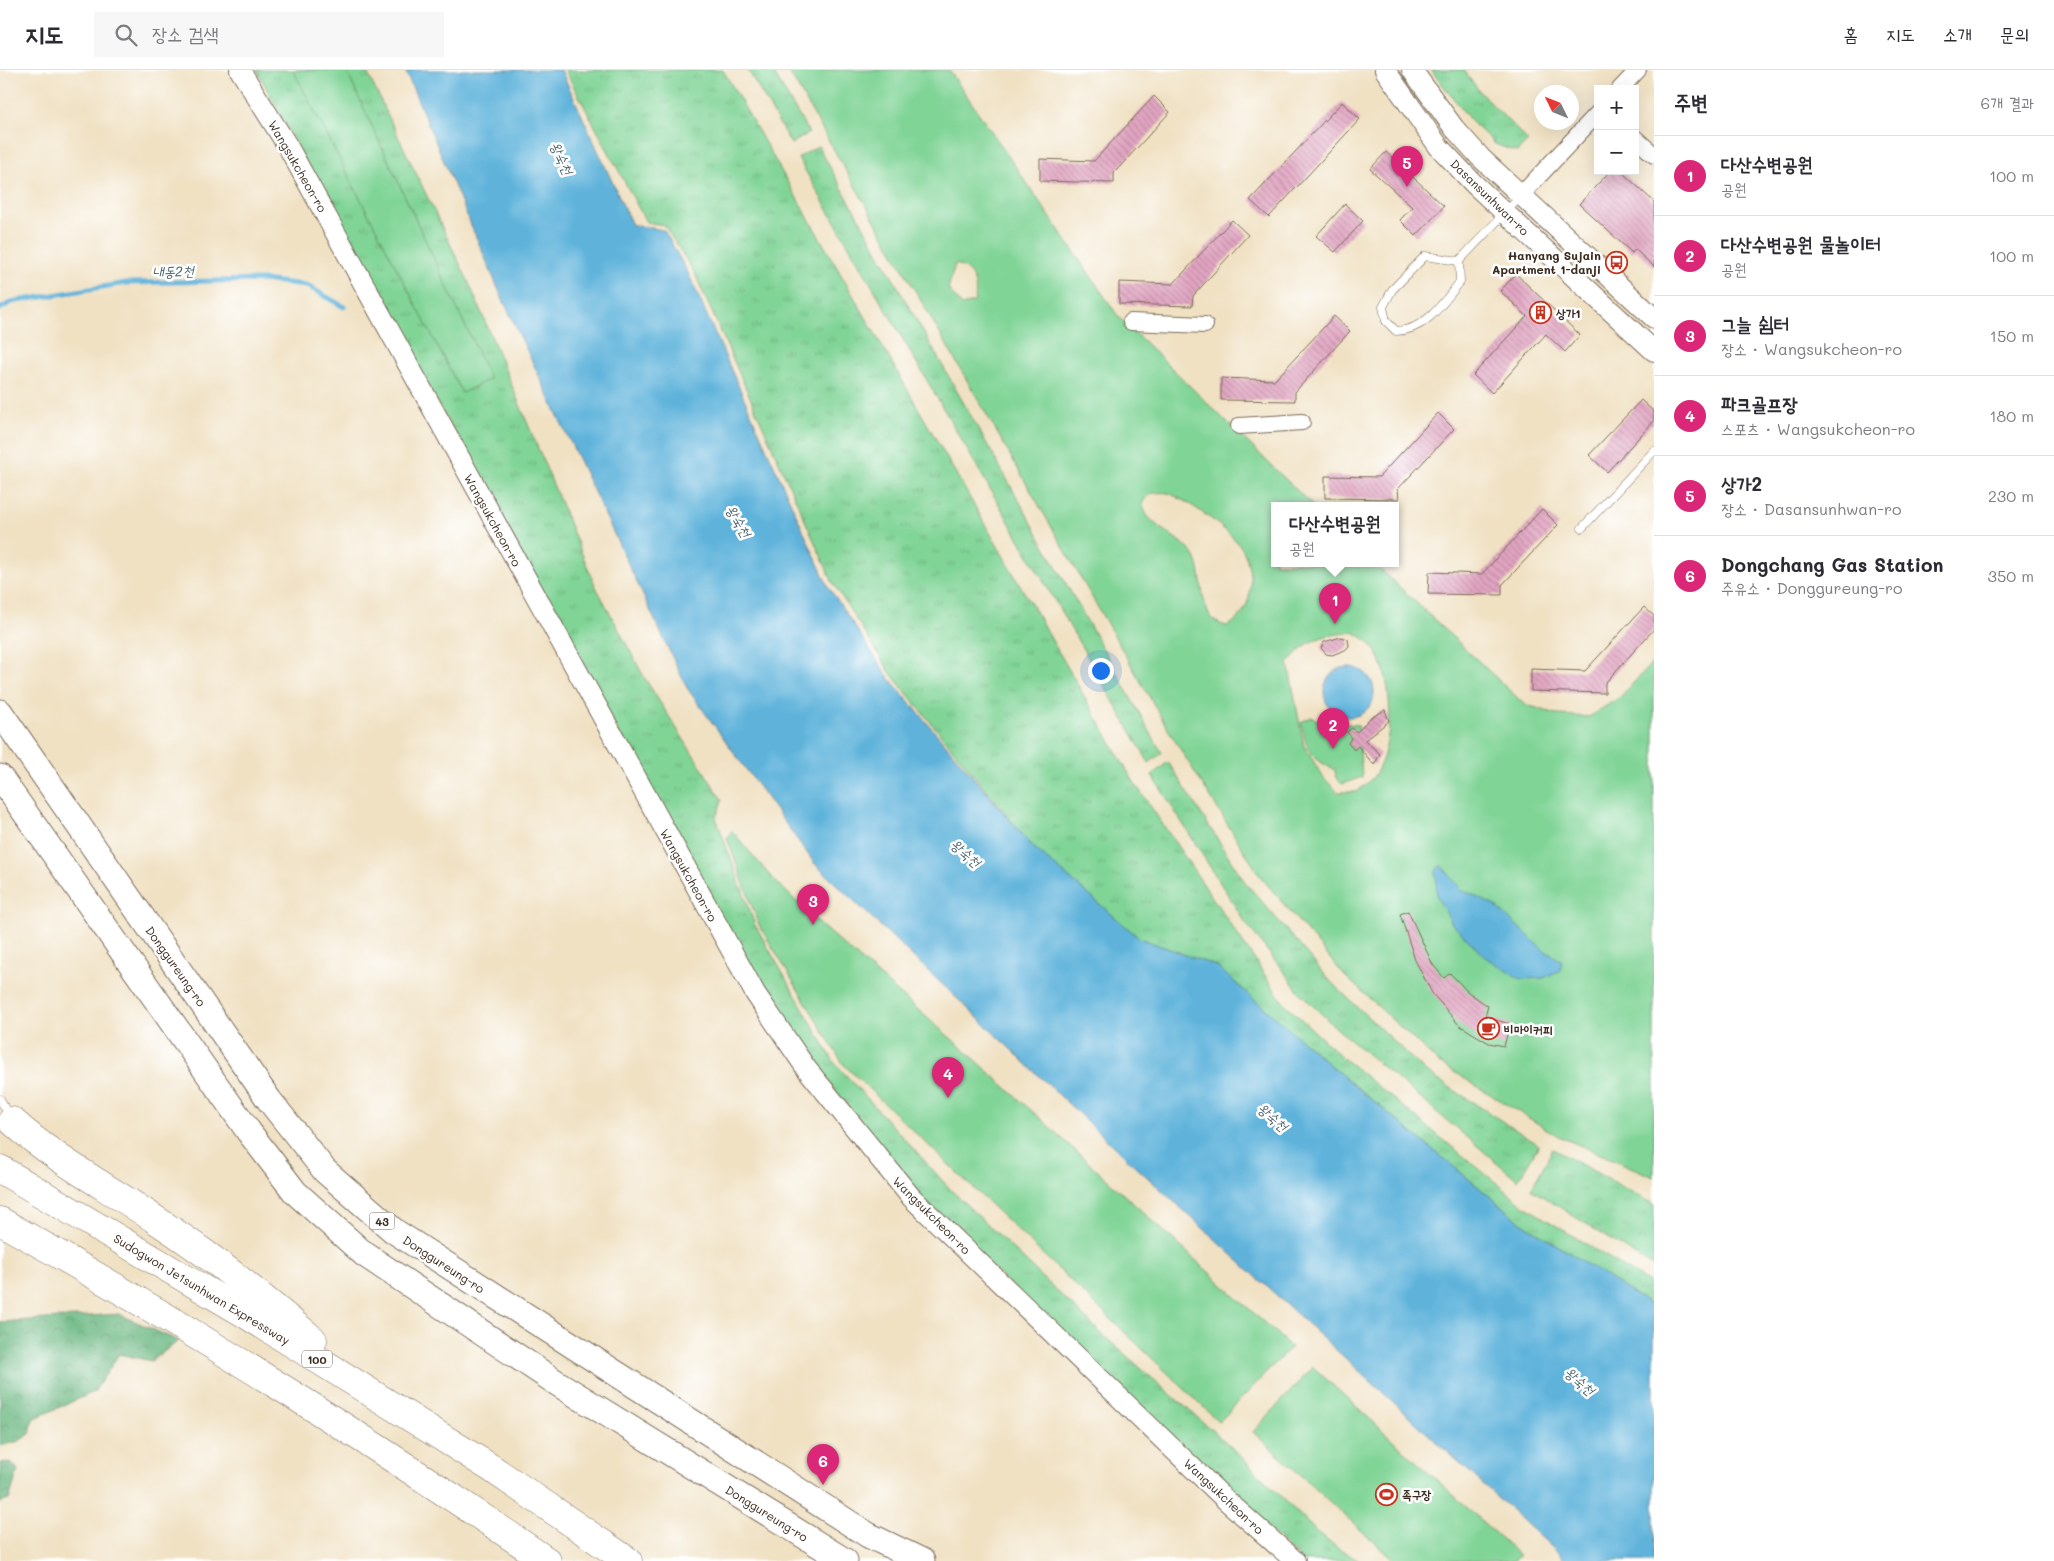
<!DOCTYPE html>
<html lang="ko">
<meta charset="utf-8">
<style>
body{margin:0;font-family:Mali,"Poor Story",sans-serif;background:#f7f7f7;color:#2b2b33}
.controls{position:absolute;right:15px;top:15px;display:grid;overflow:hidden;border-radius:0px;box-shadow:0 5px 20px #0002}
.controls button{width:45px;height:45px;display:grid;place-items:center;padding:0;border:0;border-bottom:1px solid #e1e1e2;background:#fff;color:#2b2b33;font:25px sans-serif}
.compass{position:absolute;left:1534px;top:15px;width:45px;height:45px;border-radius:50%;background:#fff;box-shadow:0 5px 20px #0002;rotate:313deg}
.you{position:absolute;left:1100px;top:600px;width:18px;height:18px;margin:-12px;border:4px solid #fff;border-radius:50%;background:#1a73e8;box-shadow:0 0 0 8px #1a73e833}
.badge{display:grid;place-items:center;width:32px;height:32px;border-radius:50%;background:#db2777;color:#fff;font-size:16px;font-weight:700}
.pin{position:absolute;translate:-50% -41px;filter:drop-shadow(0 1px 2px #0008)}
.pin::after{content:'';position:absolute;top:26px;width:18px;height:15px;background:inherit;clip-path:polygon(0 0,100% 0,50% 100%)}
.popup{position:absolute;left:1271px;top:432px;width:128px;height:65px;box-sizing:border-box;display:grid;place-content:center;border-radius:0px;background:#fff;filter:drop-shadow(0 1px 4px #0005);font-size:16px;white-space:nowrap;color:#7c7c81}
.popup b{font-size:19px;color:#2b2b33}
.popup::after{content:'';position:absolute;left:50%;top:100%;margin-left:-10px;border:10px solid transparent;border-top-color:#fff}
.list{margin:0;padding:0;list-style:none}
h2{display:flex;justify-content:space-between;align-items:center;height:65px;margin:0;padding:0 20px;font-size:21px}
h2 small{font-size:16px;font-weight:400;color:#7c7c81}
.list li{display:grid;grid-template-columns:32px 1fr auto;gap:15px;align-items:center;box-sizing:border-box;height:80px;padding:0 20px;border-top:1px solid #e1e1e2}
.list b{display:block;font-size:19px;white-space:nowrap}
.list p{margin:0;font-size:16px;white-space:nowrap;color:#7c7c81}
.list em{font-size:16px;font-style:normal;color:#7c7c81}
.icon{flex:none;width:28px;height:28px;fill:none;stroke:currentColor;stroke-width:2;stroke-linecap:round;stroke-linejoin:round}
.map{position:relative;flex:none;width:1654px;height:1491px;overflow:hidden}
header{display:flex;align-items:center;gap:30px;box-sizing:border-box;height:70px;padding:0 25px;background:#fff;border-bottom:1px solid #e1e1e2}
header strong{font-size:24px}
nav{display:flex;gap:28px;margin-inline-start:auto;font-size:18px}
.search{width:350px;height:45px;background:#f7f7f7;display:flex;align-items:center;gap:12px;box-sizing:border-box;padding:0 18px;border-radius:0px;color:#7c7c81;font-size:19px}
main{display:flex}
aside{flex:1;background:#fff}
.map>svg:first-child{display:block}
.grass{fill:url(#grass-tufts);stroke:#5e7f5a}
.forest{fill:url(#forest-crowns);stroke:#52704e}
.park{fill:#80d496;stroke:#5e7f5a;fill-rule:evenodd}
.water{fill:#5fb3db;stroke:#4d6e7c}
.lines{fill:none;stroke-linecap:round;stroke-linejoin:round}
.stream{stroke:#5fb3db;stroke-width:5}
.building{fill:url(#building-back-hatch)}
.service-casing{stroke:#7a6a58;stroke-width:9}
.minor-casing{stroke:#7a6a58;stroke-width:18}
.tertiary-casing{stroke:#7a6a58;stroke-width:22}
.primary-casing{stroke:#7a6a58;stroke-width:27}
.motorway-casing{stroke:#7a6a58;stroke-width:29}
.service{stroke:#fff;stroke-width:8}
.minor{stroke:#fff;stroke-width:16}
.tertiary{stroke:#fff;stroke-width:20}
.primary{stroke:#fff;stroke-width:25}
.motorway{stroke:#fff;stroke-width:28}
.labels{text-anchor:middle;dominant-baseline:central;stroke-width:5;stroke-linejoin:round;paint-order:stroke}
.shield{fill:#fff;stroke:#766a62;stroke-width:1}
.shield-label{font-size:11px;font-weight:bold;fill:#3b2a1e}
.street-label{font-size:12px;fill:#3b2a1e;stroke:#fff}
.poi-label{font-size:12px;font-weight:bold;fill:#3b2a1e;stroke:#fff;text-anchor:start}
.water-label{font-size:14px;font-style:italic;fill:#49616a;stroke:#fff}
</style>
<header>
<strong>지도</strong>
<div class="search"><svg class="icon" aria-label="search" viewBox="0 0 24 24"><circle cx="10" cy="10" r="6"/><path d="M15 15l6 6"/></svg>장소 검색</div>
<nav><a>홈</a><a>지도</a><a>소개</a><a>문의</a></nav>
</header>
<main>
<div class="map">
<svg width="1654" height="1491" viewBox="0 0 1654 1491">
<defs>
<pattern id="grass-tufts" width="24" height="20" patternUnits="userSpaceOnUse" patternTransform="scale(1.25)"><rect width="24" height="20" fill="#80d496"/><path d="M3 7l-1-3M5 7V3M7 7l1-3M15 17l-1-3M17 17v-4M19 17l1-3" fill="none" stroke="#70b681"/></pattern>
<pattern id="forest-crowns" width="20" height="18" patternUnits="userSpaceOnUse" patternTransform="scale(1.25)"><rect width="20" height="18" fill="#68b67f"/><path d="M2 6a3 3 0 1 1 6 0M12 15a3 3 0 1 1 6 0" fill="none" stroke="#579467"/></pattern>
<pattern id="building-back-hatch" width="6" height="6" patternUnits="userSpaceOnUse" patternTransform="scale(1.25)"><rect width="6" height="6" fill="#e2a5c2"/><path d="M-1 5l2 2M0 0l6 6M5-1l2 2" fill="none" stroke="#b8879d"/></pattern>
</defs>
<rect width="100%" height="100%" fill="#fff"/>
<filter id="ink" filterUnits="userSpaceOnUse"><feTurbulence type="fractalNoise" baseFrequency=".02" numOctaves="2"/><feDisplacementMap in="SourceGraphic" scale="10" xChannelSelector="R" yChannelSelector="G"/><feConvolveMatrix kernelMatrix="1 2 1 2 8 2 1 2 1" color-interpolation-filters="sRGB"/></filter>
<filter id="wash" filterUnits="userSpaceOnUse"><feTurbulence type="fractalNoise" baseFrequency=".0096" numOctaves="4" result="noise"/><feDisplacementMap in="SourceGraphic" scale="20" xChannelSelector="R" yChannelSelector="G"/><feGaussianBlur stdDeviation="1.12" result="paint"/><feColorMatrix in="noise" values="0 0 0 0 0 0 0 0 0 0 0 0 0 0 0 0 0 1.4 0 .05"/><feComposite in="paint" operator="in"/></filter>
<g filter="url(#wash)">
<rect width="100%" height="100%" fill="#f0e1c3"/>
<g class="grass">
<polygon points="257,0 366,0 469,213 595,515 644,607 722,730 716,748 755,855 834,992 951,1120 1105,1267 1229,1375 1323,1468 1359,1491 1302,1491 924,1133 766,932 294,71"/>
<polygon points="565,0 723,0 1132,709 1283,932 1344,989 1526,1137 1654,1216 1654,1237 1521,1152 1337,1001 1216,896 1139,868 1033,777 891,604 833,513 694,202 664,155 646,152"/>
<polygon points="748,0 772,0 809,63 791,74"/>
<polygon points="1431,0 1464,0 1479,21 1528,71 1517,82 1495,74 1471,51"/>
<polygon points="818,76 1162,683 1149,693 798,88"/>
<polygon points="1168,692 1245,812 1332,913 1426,1002 1539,1075 1518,1110 1335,957 1301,924 1245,852 1152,705"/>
<polygon points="1553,1079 1654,1134 1654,1197 1531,1119"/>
</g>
<g class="forest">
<polygon points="119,1244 179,1271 151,1291 119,1284 94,1322 33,1349 30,1364 19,1371 0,1376 0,1252"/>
<polygon points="11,1392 18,1400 9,1430 0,1433 0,1393"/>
</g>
<g class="park">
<polygon points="293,0 346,0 490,309 462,323"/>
<path d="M 788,0 L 949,0 L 1118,246 L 1312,435 L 1275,435 L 1275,493 L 1374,493 L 1524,634 L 1559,645 L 1589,647 L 1620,627 L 1654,591 L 1654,1107 L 1558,1066 L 1439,993 L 1344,905 L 1260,806 L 1172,666 ZM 955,194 C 974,200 977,213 975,231 L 962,236 L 948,219 ZM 1153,423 C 1157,423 1164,422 1168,423 C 1189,431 1234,462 1244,482 C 1250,496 1252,512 1249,527 C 1246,540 1239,550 1227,556 C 1196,551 1206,508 1195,487 C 1184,466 1141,456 1143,431 ZM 1354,562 C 1359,566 1368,570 1372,576 C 1395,604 1395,677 1374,706 C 1369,712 1362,717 1357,722 L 1338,722 L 1323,707 L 1304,676 L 1288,593 C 1308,567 1322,566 1354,562 Z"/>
<path d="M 1311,647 L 1320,651 L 1358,655 L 1362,707 L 1342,714 L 1336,708 L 1335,700 C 1307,686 1308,681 1301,652 Z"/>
<polygon points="732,761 771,807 824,858 977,991 1291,1277 1219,1352 843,994 759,855 727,768"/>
<polygon points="1313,1297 1519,1485 1514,1491 1395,1491 1253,1362"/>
</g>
<g class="water">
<polygon points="405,0 561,0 632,155 664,160 688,203 828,516 889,608 1033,777 1139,868 1216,896 1337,1001 1521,1152 1654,1237 1654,1491 1567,1491 1111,1074 815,794 687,618 503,230"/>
<circle cx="1349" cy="622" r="25"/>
<polygon points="1441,795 1461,819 1495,836 1545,881 1562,891 1560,900 1544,908 1521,909 1488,889 1453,855 1437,827 1436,801"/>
</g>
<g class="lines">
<polyline class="stream" points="0,239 11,232 126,213 262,210 306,215 344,237"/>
</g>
<g id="blocks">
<g class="building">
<polygon points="1154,26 1170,42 1114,103 1114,113 1040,111 1040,89 1094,91"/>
<polygon points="1342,32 1360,49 1269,147 1250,130"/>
<polygon points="1386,82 1444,136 1416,166 1400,150 1412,137 1370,99"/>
<polygon points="1610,101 1621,101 1654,132 1654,197 1635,179 1632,183 1579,134"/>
<polygon points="1345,134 1363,151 1335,182 1316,166"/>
<polygon points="1232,150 1248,165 1193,226 1192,236 1119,234 1119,212 1173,214"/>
<polygon points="1516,204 1580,265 1565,282 1546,264 1492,323 1473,305 1527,246 1500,221"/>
<polygon points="1334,246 1350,261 1295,322 1295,331 1221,330 1221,308 1275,310"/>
<polygon points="1641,330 1654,342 1654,351 1607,402 1589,385"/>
<polygon points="1438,343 1454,359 1398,419 1399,429 1325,428 1325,406 1379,407"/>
<polygon points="1542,439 1558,455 1502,515 1502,525 1428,524 1429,502 1482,504"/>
<polygon points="1644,537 1654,546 1654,559 1605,613 1605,623 1531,621 1531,599 1585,601"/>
<polygon points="1341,567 1348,569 1349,576 1345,580 1332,585 1326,584 1321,578 1324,572"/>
<polygon points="1385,640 1389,651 1365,670 1380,684 1374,695 1358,676 1354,680 1348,673 1352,668 1347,662 1352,658 1357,662 1370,648"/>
<polygon points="1408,841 1433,895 1444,908 1450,903 1468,922 1488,936 1485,947 1510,954 1504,976 1489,973 1459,955 1432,923 1415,890 1400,844"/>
</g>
</g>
</g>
<g filter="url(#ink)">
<use href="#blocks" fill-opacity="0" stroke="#7a6a58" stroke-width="1"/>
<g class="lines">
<defs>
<g id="service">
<path d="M 1459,191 L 1425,186 L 1392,220 L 1383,237 L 1386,251 L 1396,261 C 1425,261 1443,233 1460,212 L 1459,191 L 1521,126"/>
<polyline points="1582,458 1654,381"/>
<polyline points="0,1029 10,1047"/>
</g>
<g id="minor">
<polyline points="1620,19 1638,0"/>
<polyline points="1635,68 1654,85"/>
<polyline points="1522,124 1598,43"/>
<polyline points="1131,252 1205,255"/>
<polyline points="1239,356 1302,352"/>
</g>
<g id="tertiary">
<polyline points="240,0 287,75 755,923 806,998 911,1127 1227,1431 1295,1491"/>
<polyline points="1385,0 1439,77 1474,114 1654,281"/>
<polyline points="1412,0 1454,58 1481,88 1654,248"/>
</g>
<g id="primary">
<polyline points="0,642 269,1030 325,1101 394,1161 868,1465 922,1491"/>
<polyline points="0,707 249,1062 295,1122 364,1184 557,1313 845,1491"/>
</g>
<g id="motorway">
<path d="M 12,1051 C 57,1092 110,1118 159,1152 C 213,1187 264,1228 313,1270"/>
<polyline points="0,1099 242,1242 491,1398 628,1491"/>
<path d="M 0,1151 C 187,1256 370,1370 547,1491"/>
</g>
</defs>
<use href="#service" class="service-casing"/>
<use href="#minor" class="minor-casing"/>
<use href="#tertiary" class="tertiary-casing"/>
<use href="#primary" class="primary-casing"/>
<use href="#motorway" class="motorway-casing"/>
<use href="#service" class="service"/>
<use href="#minor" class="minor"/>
<use href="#tertiary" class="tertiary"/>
<use href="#primary" class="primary"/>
<use href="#motorway" class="motorway"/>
</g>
</g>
<defs>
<symbol id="bus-ring" viewBox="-11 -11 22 22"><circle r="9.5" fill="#fff" stroke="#c8321e" stroke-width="1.5"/><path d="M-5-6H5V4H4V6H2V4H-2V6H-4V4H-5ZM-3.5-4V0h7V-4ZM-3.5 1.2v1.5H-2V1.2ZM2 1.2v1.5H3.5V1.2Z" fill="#c8321e"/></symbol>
<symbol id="building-ring" viewBox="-11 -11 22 22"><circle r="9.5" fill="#fff" stroke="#c8321e" stroke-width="1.5"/><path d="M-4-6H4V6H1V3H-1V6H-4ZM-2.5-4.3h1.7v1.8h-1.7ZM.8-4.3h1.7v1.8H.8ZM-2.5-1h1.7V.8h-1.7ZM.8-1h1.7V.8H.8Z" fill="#c8321e"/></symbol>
<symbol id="cafe-ring" viewBox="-11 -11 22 22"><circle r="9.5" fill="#fff" stroke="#c8321e" stroke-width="1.5"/><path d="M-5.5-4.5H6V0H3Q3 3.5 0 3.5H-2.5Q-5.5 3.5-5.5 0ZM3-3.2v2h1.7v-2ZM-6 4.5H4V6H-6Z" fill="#c8321e"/></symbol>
<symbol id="stadium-ring" viewBox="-11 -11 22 22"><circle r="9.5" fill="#fff" stroke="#c8321e" stroke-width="1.5"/><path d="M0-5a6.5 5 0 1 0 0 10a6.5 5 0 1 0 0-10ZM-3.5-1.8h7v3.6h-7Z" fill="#c8321e"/></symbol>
</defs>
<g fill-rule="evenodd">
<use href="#bus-ring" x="1604" y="180" width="25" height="25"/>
<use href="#building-ring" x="1528" y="230" width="25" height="25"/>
<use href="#cafe-ring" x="1476" y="946" width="25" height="25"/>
<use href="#stadium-ring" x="1374" y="1412" width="25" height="25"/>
</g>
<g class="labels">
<g class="shield">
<rect x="369.5" y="1142.5" width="25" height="17" rx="4"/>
<rect x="302" y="1280.5" width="30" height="17" rx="4"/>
</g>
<g class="shield-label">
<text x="382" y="1151">43</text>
<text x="317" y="1289">100</text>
</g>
<g class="street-label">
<text transform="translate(298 96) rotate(60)">Wangsukcheon-ro</text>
<text transform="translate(1490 127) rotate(44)">Dasansunhwan-ro</text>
<text transform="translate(493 450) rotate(61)">Wangsukcheon-ro</text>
<text transform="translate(689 805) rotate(61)">Wangsukcheon-ro</text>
<text transform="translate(176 896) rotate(55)">Donggureung-ro</text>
<text transform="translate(932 1145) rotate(45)">Wangsukcheon-ro</text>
<text transform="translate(444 1194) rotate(33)">Donggureung-ro</text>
<text transform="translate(202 1219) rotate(31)">Sudogwon Je1sunhwan Expressway</text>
<text transform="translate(1224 1426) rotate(43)">Wangsukcheon-ro</text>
<text transform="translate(767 1443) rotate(32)">Donggureung-ro</text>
</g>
<g class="poi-label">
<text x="1601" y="185" text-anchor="end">Hanyang Sujain<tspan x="1601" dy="14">Apartment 1-danji</tspan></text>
<text x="1556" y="243">상가1</text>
<text x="1504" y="959">비마이커피</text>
<text x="1402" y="1424">족구장</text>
</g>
<g class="water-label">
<text transform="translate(562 88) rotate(65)">왕숙천</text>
<text transform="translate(173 201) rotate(-2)">내동2천</text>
<text transform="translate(739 451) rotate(59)">왕숙천</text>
<text transform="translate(966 783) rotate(41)">왕숙천</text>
<text transform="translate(1273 1047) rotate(41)">왕숙천</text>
<text transform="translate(1580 1311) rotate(41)">왕숙천</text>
</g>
</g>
</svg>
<div class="controls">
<button>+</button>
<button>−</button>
</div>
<svg class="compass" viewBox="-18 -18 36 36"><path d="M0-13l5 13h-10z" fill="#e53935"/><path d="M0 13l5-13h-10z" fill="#7c7c81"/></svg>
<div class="you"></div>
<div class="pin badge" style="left:1335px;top:554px">1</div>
<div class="popup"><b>다산수변공원</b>공원</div>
<div class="pin badge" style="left:1333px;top:679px">2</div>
<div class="pin badge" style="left:813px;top:855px">3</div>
<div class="pin badge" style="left:948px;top:1028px">4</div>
<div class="pin badge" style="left:1407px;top:117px">5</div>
<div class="pin badge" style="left:823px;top:1415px">6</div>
</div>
<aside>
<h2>주변<small>6개 결과</small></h2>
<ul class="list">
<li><span class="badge">1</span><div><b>다산수변공원</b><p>공원</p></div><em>100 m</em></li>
<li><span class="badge">2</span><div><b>다산수변공원 물놀이터</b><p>공원</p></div><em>100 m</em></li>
<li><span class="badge">3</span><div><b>그늘 쉼터</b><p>장소 · Wangsukcheon-ro</p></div><em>150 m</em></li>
<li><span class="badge">4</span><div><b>파크골프장</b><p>스포츠 · Wangsukcheon-ro</p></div><em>180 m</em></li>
<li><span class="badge">5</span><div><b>상가2</b><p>장소 · Dasansunhwan-ro</p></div><em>230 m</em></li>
<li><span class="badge">6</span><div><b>Dongchang Gas Station</b><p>주유소 · Donggureung-ro</p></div><em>350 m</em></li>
</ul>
</aside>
</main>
